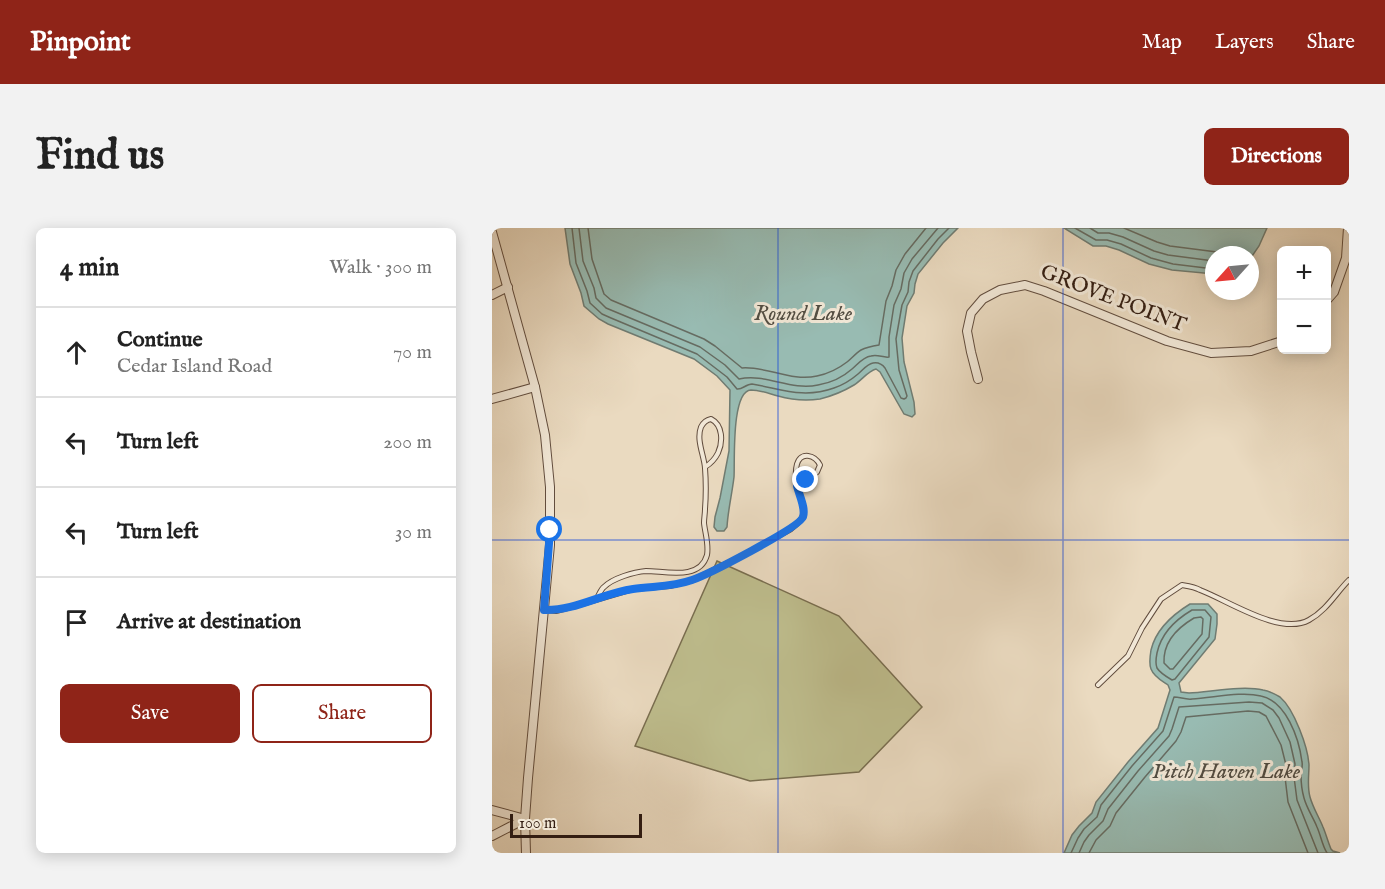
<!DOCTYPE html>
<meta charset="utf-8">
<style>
body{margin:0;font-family:"IM FELL English",serif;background:#f2f2f2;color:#222}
.controls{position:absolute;right:18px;top:18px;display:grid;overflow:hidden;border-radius:9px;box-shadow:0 3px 15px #0003}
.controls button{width:54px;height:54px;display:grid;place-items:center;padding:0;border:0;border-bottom:2px solid #e0e0e0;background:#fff;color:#222;font:30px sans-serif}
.compass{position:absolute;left:713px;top:18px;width:54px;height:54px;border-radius:50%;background:#fff;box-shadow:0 3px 15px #0003;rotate:243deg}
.scale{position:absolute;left:18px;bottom:15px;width:132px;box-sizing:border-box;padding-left:6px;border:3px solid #341e12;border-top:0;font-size:16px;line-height:21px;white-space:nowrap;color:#341e12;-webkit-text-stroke:4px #f1e7d6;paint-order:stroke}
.stop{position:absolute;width:18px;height:18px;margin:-14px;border:4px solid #1a73e8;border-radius:50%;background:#fff}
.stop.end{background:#1a73e8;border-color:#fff;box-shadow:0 2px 6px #0008}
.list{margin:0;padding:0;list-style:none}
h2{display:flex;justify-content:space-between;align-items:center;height:78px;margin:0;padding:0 24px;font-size:26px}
h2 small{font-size:20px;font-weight:400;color:#767676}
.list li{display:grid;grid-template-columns:39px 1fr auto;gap:18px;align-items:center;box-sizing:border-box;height:90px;padding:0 24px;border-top:2px solid #e0e0e0}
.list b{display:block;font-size:22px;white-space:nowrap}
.list p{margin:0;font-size:20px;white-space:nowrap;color:#767676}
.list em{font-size:20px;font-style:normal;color:#767676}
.actions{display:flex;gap:12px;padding:18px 24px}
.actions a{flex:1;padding:14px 0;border:2px solid #8f2418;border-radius:9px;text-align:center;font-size:21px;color:#8f2418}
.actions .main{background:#8f2418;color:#fff}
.icon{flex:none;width:33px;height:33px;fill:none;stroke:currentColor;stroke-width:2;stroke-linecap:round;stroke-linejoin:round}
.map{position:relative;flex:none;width:857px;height:625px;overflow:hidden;border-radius:9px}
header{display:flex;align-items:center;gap:36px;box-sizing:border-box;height:84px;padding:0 30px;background:#8f2418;color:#fff}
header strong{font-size:28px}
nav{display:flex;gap:33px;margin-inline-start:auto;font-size:21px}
.intro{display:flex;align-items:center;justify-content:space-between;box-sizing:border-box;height:144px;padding:0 36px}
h1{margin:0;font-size:42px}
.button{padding:15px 27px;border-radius:9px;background:#8f2418;color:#fff;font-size:21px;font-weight:700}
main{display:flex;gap:36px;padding:0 36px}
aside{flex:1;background:#fff;border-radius:9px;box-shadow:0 3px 15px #0003}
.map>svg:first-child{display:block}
.green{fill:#bebd8d;stroke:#796e50;stroke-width:1.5}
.water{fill:#98bbb2;stroke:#707c72;stroke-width:1.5}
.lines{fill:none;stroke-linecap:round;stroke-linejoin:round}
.shore{stroke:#666c62;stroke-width:1.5}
.service-casing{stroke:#624d3e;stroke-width:6}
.minor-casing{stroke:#624d3e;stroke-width:10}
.service{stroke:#f1e7d6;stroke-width:4}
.minor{stroke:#f1e7d6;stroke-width:8}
.route{stroke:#1a73e8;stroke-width:8}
.grid{fill:none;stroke:#1d4ed8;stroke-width:1.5;stroke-opacity:0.55}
.labels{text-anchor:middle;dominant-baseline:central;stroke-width:6;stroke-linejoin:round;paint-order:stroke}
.street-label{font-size:21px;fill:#341e12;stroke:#f1e7d6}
.water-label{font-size:22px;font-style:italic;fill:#524d42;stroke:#f1e7d6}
</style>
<header>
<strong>Pinpoint</strong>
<nav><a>Map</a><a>Layers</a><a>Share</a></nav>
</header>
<div class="intro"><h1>Find us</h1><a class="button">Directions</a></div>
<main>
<aside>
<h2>4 min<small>Walk · 300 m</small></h2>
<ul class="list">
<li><svg class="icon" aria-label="ahead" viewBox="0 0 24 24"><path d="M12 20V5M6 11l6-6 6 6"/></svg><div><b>Continue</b><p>Cedar Island Road</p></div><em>70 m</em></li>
<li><svg class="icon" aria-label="left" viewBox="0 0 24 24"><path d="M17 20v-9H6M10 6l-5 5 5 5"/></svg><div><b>Turn left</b></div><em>200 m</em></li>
<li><svg class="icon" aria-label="left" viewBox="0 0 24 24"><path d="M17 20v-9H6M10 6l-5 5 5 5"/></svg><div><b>Turn left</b></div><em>30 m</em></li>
<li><svg class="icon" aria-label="arrive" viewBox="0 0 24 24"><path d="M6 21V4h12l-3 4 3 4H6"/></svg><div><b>Arrive at destination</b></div></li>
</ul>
<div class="actions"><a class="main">Save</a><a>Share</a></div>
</aside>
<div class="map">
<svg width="857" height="625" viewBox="0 0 857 625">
<rect width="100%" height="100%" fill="#eadac0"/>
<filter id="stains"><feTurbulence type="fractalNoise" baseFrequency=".00333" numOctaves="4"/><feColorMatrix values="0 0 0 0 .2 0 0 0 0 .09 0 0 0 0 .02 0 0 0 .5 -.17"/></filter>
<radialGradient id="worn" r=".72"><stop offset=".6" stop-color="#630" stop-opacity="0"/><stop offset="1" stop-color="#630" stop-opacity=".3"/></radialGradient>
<polygon class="green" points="225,333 347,388 430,479 367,544 258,553 143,518"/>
<g class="water">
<path d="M 73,0 L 466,0 L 451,15 L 426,46 L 423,56 L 422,65 L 415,78 L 410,110 L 412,134 L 422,174 L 423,186 L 420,189 L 412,186 L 388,144 L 384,141 C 376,143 370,152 362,157 C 352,163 340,168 328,171 C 314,173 300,172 286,168 C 278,166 268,162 259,162 C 239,163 243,234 242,249 C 240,266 236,282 235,299 L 232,303 L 225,303 L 222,299 L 223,289 L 228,270 L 237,223 L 238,162 L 225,148 L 202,131 L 116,96 L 107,91 L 92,78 L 89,65 L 78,36 Z"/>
<polygon points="572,0 775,0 767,18 758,31 758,27 722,27 722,46 680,42 657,36 627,22 614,18 601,18"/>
<path d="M 698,376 L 716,376 L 725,386 L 725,396 L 723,411 L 687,455 L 689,464 L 697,465 C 718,464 751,457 771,462 C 777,463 783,466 788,469 C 802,481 816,519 817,537 C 817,548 815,558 818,569 C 821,580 827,589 831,599 C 834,606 836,614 839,621 L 841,623 L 848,625 L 572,625 L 580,607 L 587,598 L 600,585 L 604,574 L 636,534 L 666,500 L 678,462 L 676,457 C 670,453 662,449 659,441 C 657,436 658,428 659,422 C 664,401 680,387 698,376 Z"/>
</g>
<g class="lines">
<g class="shore">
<path d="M 80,0 L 84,35 L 95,63 L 98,75 L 110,86 L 119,90 L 205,126 L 235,149 L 245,161 C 250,162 254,156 260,156 C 290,161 311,171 342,160 C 351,157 359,152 366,146 C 371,142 375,136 381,135 C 387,134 390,136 393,140 L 409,170 L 412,171 L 414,170 L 415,168 L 407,142 L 404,111 L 410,77 L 416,64 L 417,54 L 421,43 L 446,11 L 457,0"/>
<path d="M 87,0 L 91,33 L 102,60 L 104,70 L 114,80 L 208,119 L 233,137 L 247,151 C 274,145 298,163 326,157 C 338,155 351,149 360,141 C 366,136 371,129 379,128 C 386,126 391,130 397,129 L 397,109 L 402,77 L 409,61 L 412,45 L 420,31 L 446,0"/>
<path d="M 96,0 L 100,31 L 112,66 L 119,72 L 212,111 L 223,118 L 250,140 C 275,138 299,154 325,148 C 335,146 346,141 355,134 C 360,130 364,125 369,122 C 375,119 381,118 387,117 L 394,73 L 400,58 L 404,42 L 413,26 L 434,0"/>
<polyline points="583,0 604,12 615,12 629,16 659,30 681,36 722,41"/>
<polyline points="598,0 606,5 617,5 631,9 662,23 676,27 722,33"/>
<polyline points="632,0 665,14 678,18 725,24 732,27"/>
<path d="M 700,382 L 713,382 L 719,389 L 717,409 L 683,451 L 680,452 C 675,449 668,445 665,440 C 663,435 664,430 665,425 C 669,406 683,392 700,382 Z"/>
<path d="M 702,390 L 709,389 L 711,391 L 710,406 L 681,441 L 678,441 L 672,435 C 671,415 685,400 702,390 Z"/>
<path d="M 579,625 L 586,610 L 592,601 L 605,589 L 609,577 L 640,538 L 671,503 L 682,469 C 688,469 694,472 700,471 C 721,470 749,463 769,468 C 794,473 807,510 810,534 C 811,538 809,543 809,547 C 809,555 810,563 812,570 C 815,581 821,589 825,599 C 829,608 830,617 835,625"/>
<polyline points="587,625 592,614 597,607 611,593 616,581 646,543 677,508 680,501 687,479 757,474 770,475 781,482 787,490 798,514 803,536 802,549 805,572 826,625"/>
<polyline points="597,625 604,612 618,598 624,585 653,549 684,513 689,504 694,489 756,483 767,484 774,488 789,517 794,537 793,549 796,574 816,625"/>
</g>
<defs>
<g id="service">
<path d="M 105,370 C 107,367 109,361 112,359 C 121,350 142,344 154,343 C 173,343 208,353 215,327 C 217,316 213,305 212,295 C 212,290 213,286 213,281 C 214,268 214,253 213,240 C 212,227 204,212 209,199 C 211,195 214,192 219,191 C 231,197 231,214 226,225 C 223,231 218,236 213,239"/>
<path d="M 53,382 L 64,383 L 83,378 L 141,361 L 178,358 L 201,352 L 248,329 L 299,301 C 318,286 311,282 306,261 C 304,253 303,243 305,236 C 309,223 323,227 328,237 L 325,244 L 305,258"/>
<path d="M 606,457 L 636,428 L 650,400 L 669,371 L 690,357 C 696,358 703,359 708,362 C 737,373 788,408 817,392 C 834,383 844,365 857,352"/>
</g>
<g id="minor">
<polyline points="0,4 43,159 53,207 58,259 58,317 36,550 33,591 34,625"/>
<polyline points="0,67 16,59"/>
<polyline points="834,73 842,64 854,30 856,0"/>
<polyline points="486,151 479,124 475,103 479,85 491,71 508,62 533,57 552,63 675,113 719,125 759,123 790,113"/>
<polyline points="0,171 43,159"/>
<polyline points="0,582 33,591"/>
<polyline points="0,608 33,591"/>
</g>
</defs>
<use href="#service" class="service-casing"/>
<use href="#minor" class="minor-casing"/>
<use href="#service" class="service"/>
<use href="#minor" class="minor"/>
</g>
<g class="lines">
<path class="route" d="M 58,302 L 52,382 C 83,383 111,365 141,361 C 161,358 181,359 200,352 C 215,347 307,300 311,289 C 314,280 307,267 305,258 L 314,252"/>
</g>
<path class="grid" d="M 286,0 L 286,625M 571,0 L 571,625M 0,312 L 857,312"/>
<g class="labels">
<g class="street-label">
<text transform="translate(621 71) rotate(21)">GROVE POINT</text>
</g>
<g class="water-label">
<text x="311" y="86">Round Lake</text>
<text x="734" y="544">Pitch Haven Lake</text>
</g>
</g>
<rect width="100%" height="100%" filter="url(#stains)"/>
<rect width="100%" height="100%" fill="url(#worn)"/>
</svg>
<div class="controls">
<button>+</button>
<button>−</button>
</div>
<svg class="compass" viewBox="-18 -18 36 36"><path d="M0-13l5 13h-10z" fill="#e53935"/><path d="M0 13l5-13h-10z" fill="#767676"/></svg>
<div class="scale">100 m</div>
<div class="stop" style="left:58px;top:302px"></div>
<div class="stop end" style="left:314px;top:252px"></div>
</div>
</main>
